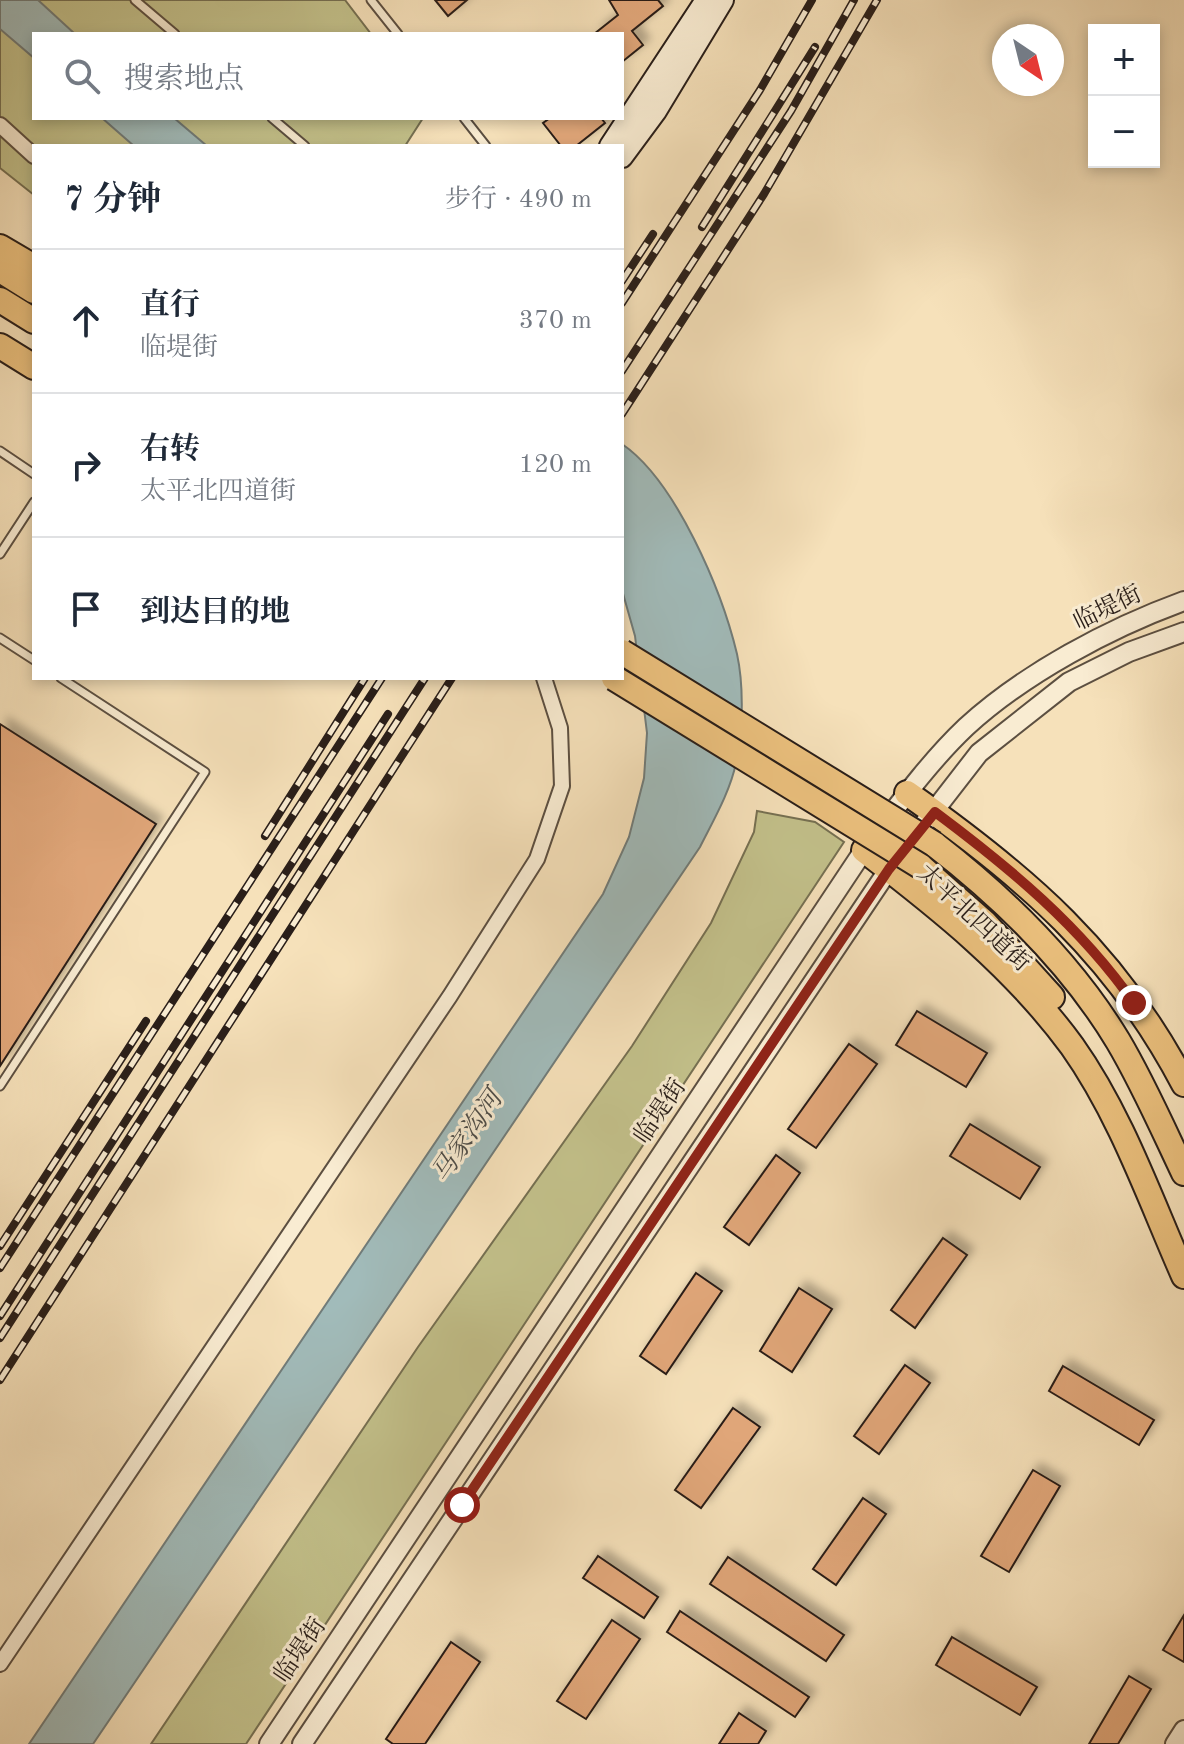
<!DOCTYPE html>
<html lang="zh">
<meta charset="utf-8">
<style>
body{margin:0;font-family:"Old Standard TT","Noto Serif SC",serif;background:#f6f6f7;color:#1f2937}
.controls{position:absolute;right:24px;top:24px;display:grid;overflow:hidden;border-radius:0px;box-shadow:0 4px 12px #0003}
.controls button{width:72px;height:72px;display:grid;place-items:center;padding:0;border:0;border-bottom:2px solid #e0e1e3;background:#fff;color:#1f2937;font:40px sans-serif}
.compass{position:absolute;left:992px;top:24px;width:72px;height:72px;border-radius:50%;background:#fff;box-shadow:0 4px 12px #0003;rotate:145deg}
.stop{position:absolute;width:24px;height:24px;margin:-18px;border:6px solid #8f2418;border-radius:50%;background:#fff}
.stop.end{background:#8f2418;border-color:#fff;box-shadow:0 2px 8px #0008}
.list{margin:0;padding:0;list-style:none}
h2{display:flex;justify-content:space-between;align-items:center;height:104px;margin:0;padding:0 32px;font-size:34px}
h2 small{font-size:26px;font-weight:400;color:#747a83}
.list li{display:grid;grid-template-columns:52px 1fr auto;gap:24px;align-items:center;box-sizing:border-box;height:144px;padding:0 32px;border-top:2px solid #e0e1e3}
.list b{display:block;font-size:30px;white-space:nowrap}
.list p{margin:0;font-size:26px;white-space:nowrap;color:#747a83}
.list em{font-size:26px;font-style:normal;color:#747a83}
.icon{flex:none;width:44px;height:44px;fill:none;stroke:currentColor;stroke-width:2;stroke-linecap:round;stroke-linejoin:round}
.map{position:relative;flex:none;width:1184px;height:1744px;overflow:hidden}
.search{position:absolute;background:#fff;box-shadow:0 4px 12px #0003;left:32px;top:32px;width:592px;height:88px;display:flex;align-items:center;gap:20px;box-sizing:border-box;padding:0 28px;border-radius:0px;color:#747a83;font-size:30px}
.panel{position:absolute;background:#fff;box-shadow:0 4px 12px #0003;left:32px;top:144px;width:592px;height:536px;border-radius:0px}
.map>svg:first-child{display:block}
.green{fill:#c3c18b;stroke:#767052;stroke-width:2}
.water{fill:#a1bbba;stroke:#717c7a;stroke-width:2}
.building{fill:#e0a679;stroke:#291e19;stroke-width:2;filter:url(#shadow)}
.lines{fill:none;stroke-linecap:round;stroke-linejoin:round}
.service-casing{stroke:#5c4f41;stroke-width:11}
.minor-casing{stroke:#5c4f41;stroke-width:18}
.tertiary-casing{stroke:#5c4f41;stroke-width:22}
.secondary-casing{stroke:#291e19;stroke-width:24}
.primary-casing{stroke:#291e19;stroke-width:28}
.service{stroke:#f9ecd2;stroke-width:7}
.minor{stroke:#f9ecd2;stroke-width:14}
.tertiary{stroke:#f9ecd2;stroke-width:18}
.secondary{stroke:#f9ecd2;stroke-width:20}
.primary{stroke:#ebc07d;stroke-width:24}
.rail-casing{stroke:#291e19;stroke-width:8}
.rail{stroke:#f9ecd2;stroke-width:5;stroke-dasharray:15;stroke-linecap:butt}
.primary-bridge-casing{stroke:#291e19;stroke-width:28;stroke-linecap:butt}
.primary-bridge{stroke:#ebc07d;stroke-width:24}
.route{stroke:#8f2418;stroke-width:10}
.labels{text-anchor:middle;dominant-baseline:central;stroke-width:6;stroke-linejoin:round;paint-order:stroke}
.street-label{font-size:24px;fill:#291e19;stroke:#f9ecd2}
.water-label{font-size:26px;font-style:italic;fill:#4d4d49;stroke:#f9ecd2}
</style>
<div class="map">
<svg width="1184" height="1744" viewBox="0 0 1184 1744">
<defs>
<filter id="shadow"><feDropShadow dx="7" dy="-7" stdDeviation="4" flood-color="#0004"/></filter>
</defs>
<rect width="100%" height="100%" fill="#f6e1ba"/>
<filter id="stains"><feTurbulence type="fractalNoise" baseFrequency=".0025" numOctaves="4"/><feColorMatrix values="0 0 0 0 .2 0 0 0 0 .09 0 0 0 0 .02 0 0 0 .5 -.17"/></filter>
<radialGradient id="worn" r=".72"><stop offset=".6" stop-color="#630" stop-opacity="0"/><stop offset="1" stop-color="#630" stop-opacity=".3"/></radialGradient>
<g class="green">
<polygon points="0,0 345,0 371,34 34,34 34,118 423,118 405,146 34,146 34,195 0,168"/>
<polygon points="757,811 815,822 844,842 246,1744 151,1744 418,1347 632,1046 711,923 754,832"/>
</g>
<g class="water">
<polygon points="0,0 38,0 75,34 34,34 34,58 0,29"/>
<polygon points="102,118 174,118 207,146 134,146"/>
<path d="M 622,444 C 676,481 722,591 737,654 C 744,686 743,731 736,763 C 730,792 713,821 700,847 L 93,1744 L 29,1744 L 603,894 L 629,837 L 644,778 L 647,733 L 635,636 L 622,590 Z"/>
</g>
<g class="building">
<polygon points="435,0 467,0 448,16"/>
<polygon points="609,0 658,0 663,6 632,31 643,45 622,62 622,34 594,34 618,15"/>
<polygon points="550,118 601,118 605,123 576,146 561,146 543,123"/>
<polygon points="0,724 156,824 0,1066"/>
<polygon points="917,1011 987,1053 966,1087 896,1045"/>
<polygon points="849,1044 877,1064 816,1148 788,1129"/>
<polygon points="970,1124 1040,1167 1020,1199 950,1156"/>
<polygon points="776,1155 800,1173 749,1245 724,1227"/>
<polygon points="943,1238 967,1255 915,1328 891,1310"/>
<polygon points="696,1273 722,1291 666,1374 640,1356"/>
<polygon points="799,1288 832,1309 792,1372 760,1351"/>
<polygon points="905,1365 930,1383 879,1454 854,1436"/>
<polygon points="1063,1366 1154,1420 1139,1445 1049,1391"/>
<polygon points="733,1408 760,1427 701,1508 675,1490"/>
<polygon points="1033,1470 1060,1486 1009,1572 981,1556"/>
<polygon points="863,1498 886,1514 836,1585 813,1569"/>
<polygon points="598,1556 658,1597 644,1618 583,1578"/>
<polygon points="728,1557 844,1635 826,1661 710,1584"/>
<polygon points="680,1611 809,1697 795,1717 667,1632"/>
<polygon points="1184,1615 1184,1662 1163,1650"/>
<polygon points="612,1620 640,1639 586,1719 557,1701"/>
<polygon points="952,1637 1037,1687 1020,1715 936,1665"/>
<polygon points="451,1642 480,1662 425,1744 393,1744 386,1739"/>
<polygon points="1129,1676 1151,1689 1118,1744 1089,1744"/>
<polygon points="739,1713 766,1731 758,1744 719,1744"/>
</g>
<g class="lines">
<defs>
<g id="service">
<polyline points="135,0 175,34"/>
<polyline points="371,0 398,34"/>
<polyline points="272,118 305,146"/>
<polyline points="464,118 486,146"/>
<polyline points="0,451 34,474"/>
<polyline points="0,554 34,502"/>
<polyline points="0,638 34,660"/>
<polyline points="0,1086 205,772 61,678"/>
</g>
<g id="minor">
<polyline points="0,125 34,156"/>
<polyline points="0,1664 450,996 537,859 562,786 560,728 544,678"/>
</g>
<g id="tertiary">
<path d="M 269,1744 L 864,850 C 896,808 928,763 966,727 C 1025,673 1110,628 1184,601"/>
<polyline points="302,1744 889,869 979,753 1069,682 1129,652 1184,632"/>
<polyline points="1175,1744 1184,1730"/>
</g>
<g id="secondary">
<polyline points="610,146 706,0"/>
<polyline points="622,157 656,111 723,0"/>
</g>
<g id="primary">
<polyline points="0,247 34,267"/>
<polyline points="0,270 34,291"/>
<polyline points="0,300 34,321"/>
<polyline points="0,346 34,367"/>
<path d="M 907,793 C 1025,876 1116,954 1184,1084"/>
<path d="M 934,844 C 1005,899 1071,963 1118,1041 C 1143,1083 1163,1129 1184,1173"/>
<path d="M 864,850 C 941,909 1014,967 1072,1046 C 1121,1115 1150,1199 1184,1276"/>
<polyline points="920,866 985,923 1052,997"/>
</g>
</defs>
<use href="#service" class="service-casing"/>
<use href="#minor" class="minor-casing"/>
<use href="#tertiary" class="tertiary-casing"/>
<use href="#secondary" class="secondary-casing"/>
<use href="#primary" class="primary-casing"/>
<use href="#service" class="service"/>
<use href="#minor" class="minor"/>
<use href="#tertiary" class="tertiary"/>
<use href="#secondary" class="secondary"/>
<use href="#primary" class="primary"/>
<defs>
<g id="rail">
<polyline points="702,227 815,47"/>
<polyline points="622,281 653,234"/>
<polyline points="622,303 760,90 812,0"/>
<polyline points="622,371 791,111 854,0"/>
<polyline points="622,414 764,194 877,0"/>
<polyline points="265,836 365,678"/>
<polyline points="0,1246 146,1021"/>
<polyline points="0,1268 382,678"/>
<polyline points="0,1316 388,714"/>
<polyline points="0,1338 425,678"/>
<polyline points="0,1380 452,678"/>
</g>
</defs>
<use href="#rail" class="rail-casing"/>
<use href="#rail" class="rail"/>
<defs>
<g id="primary-bridge">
<polyline points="622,652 934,844"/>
<polyline points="614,678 920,866"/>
</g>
</defs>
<use href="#primary-bridge" class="primary-bridge-casing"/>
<use href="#primary-bridge" class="primary-bridge"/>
</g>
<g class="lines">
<path class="route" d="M 462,1505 L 889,869 L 935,812 C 1010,868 1080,926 1134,1003"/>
</g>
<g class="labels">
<g class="street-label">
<text transform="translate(1108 609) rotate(-26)">临堤街</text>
<text transform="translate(973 919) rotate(43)">太平北四道街</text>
<text transform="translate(661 1112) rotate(-56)">临堤街</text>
<text transform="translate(301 1651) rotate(-56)">临堤街</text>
</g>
<g class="water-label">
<text transform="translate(468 1137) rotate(-56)">马家沟河</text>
</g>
</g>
<rect width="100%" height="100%" filter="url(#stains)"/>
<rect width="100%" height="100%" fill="url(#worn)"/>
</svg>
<div class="controls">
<button>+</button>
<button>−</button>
</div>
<svg class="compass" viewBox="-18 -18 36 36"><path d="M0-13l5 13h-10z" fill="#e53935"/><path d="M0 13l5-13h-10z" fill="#747a83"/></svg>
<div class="stop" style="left:462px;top:1505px"></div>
<div class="stop end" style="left:1134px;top:1003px"></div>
<div class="search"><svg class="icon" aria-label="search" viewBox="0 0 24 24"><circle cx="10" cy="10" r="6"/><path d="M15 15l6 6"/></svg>搜索地点</div>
<section class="panel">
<h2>7 分钟<small>步行 · 490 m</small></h2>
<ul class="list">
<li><svg class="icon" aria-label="ahead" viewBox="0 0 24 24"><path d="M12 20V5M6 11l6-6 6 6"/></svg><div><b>直行</b><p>临堤街</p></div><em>370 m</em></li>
<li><svg class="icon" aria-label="right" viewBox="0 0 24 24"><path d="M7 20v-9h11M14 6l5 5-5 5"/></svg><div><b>右转</b><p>太平北四道街</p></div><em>120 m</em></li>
<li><svg class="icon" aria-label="arrive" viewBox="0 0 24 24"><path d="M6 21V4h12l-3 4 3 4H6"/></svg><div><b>到达目的地</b></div></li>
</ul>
</section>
</div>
